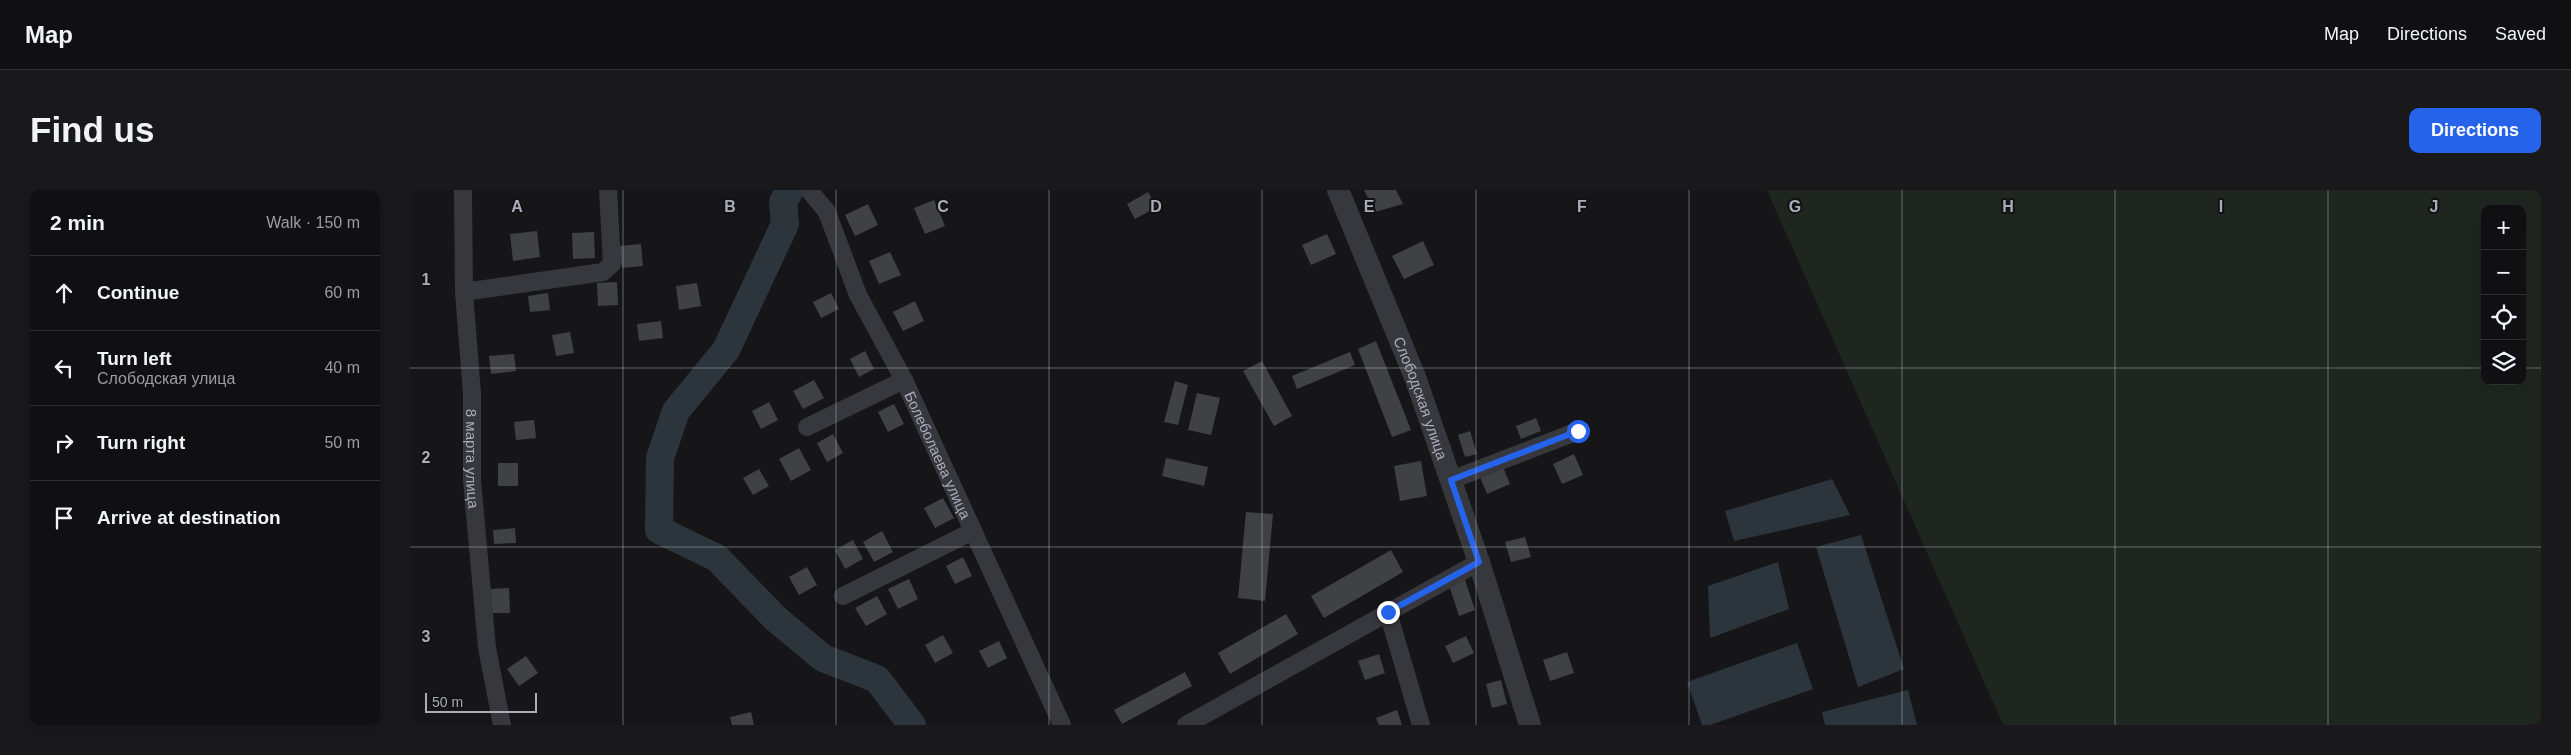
<!DOCTYPE html>
<meta charset="utf-8">
<style>
body{margin:0;font-family:Arial,sans-serif;background:#19191b;color:#f1f3f6}
.controls{position:absolute;right:15px;top:15px;display:grid;overflow:hidden;border-radius:10px;box-shadow:0 5px 20px #0002}
.controls button{width:45px;height:45px;display:grid;place-items:center;padding:0;border:0;border-bottom:1px solid #303032;background:#101012;color:#f1f3f6;font:25px sans-serif}
.scale{position:absolute;left:15px;bottom:12px;width:112px;box-sizing:border-box;padding-left:5px;border:2px solid #a8adb8;border-top:0;font-size:14px;line-height:18px;white-space:nowrap;color:#a8adb8;-webkit-text-stroke:4px #111113;paint-order:stroke}
.stop{position:absolute;width:15px;height:15px;margin:-11px;border:4px solid #2563eb;border-radius:50%;background:#fff}
.stop.end{background:#2563eb;border-color:#fff;box-shadow:0 1px 5px #0008}
.list{margin:0;padding:0;list-style:none}
h2{display:flex;justify-content:space-between;align-items:center;height:65px;margin:0;padding:0 20px;font-size:21px}
h2 small{font-size:16px;font-weight:400;color:#9c9d9f}
.list li{display:grid;grid-template-columns:32px 1fr auto;gap:15px;align-items:center;box-sizing:border-box;height:75px;padding:0 20px;border-top:1px solid #303032}
.list b{display:block;font-size:19px;white-space:nowrap}
.list p{margin:0;font-size:16px;white-space:nowrap;color:#9c9d9f}
.list em{font-size:16px;font-style:normal;color:#9c9d9f}
.icon{flex:none;width:28px;height:28px;fill:none;stroke:currentColor;stroke-width:2;stroke-linecap:round;stroke-linejoin:round}
.map{position:relative;flex:none;width:2131px;height:535px;overflow:hidden;border-radius:10px}
header{display:flex;align-items:center;gap:30px;box-sizing:border-box;height:70px;padding:0 25px;background:#101012;border-bottom:1px solid #303032}
header strong{font-size:24px}
nav{display:flex;gap:28px;margin-inline-start:auto;font-size:18px}
.intro{display:flex;align-items:center;justify-content:space-between;box-sizing:border-box;height:120px;padding:0 30px}
h1{margin:0;font-size:35px}
.button{padding:12px 22px;border-radius:10px;background:#2563eb;color:#fff;font-size:18px;font-weight:700}
main{display:flex;gap:30px;padding:0 30px}
aside{flex:1;background:#101012;border-radius:10px;box-shadow:0 5px 20px #0002}
.map>svg:first-child{display:block}
.green{fill:#1e261f;fill-rule:evenodd}
.water{fill:#2c353c}
.lines{fill:none;stroke-linecap:round;stroke-linejoin:round}
.river{stroke:#2c353c;stroke-width:28}
.building{fill:#404145}
.minor{stroke:#37383d;stroke-width:18}
.tertiary{stroke:#37383d;stroke-width:22}
.route{stroke:#2563eb;stroke-width:6}
.grid{fill:none;stroke:#a8adb8;stroke-width:1;stroke-opacity:0.55}
.labels{text-anchor:middle;dominant-baseline:central;stroke-width:4;stroke-linejoin:round;paint-order:stroke}
.street-label{font-size:15px;fill:#a8adb8;stroke:#111113}
.grid-label{font-size:16px;text-anchor:middle;font-weight:bold;fill:#a8adb8;stroke:#111113;stroke-width:4;stroke-linejoin:round;paint-order:stroke}
</style>
<header>
<strong>Map</strong>
<nav><a>Map</a><a>Directions</a><a>Saved</a></nav>
</header>
<div class="intro"><h1>Find us</h1><a class="button">Directions</a></div>
<main>
<aside>
<h2>2 min<small>Walk · 150 m</small></h2>
<ul class="list">
<li><svg class="icon" aria-label="ahead" viewBox="0 0 24 24"><path d="M12 20V5M6 11l6-6 6 6"/></svg><div><b>Continue</b></div><em>60 m</em></li>
<li><svg class="icon" aria-label="left" viewBox="0 0 24 24"><path d="M17 20v-9H6M10 6l-5 5 5 5"/></svg><div><b>Turn left</b><p>Слободская улица</p></div><em>40 m</em></li>
<li><svg class="icon" aria-label="right" viewBox="0 0 24 24"><path d="M7 20v-9h11M14 6l5 5-5 5"/></svg><div><b>Turn right</b></div><em>50 m</em></li>
<li><svg class="icon" aria-label="arrive" viewBox="0 0 24 24"><path d="M6 21V4h12l-3 4 3 4H6"/></svg><div><b>Arrive at destination</b></div></li>
</ul>
</aside>
<div class="map">
<svg width="2131" height="535" viewBox="0 0 2131 535">
<rect width="100%" height="100%" fill="#161618"/>
<path class="green" d="M 1357,0 L 2131,0 L 2131,535 L 1593,535 ZM 2075,19 L 2112,19 L 2112,191 L 2075,191 Z"/>
<g class="water">
<polygon points="1422,289 1440,325 1324,351 1315,321"/>
<polygon points="1451,345 1494,479 1448,497 1406,357"/>
<polygon points="1368,372 1379,419 1300,448 1298,396"/>
<polygon points="1387,453 1403,499 1300,535 1292,535 1277,492"/>
<polygon points="1498,500 1507,535 1415,535 1412,522"/>
</g>
<g class="lines">
<polyline class="river" points="380,0 373,12 375,34 316,160 266,221 250,268 249,340 307,368 366,429 413,468 467,489 502,535"/>
</g>
<g class="building">
<polygon points="954,0 986,0 993,14 965,22"/>
<polygon points="738,2 747,17 725,29 717,14"/>
<polygon points="524,10 535,36 515,44 504,18"/>
<polygon points="458,14 468,35 445,46 435,25"/>
<polygon points="127,41 130,67 103,71 100,44"/>
<polygon points="184,42 185,68 163,69 162,43"/>
<polygon points="917,44 926,64 901,75 892,55"/>
<polygon points="1013,51 1024,75 994,89 982,66"/>
<polygon points="231,54 233,76 212,78 209,56"/>
<polygon points="480,62 491,85 469,94 459,71"/>
<polygon points="207,92 208,115 188,116 187,93"/>
<polygon points="287,93 291,116 269,120 266,96"/>
<polygon points="138,103 140,120 120,122 118,106"/>
<polygon points="421,103 429,119 411,128 403,112"/>
<polygon points="505,111 514,131 493,141 483,122"/>
<polygon points="251,131 253,148 229,151 227,134"/>
<polygon points="160,142 164,163 146,166 142,145"/>
<polygon points="966,151 1001,240 982,247 948,159"/>
<polygon points="455,161 464,179 449,187 440,169"/>
<polygon points="940,162 945,175 887,199 882,186"/>
<polygon points="104,164 106,181 81,184 79,166"/>
<polygon points="852,171 882,226 864,236 833,181"/>
<polygon points="404,190 414,208 393,219 383,201"/>
<polygon points="765,191 778,195 768,235 754,232"/>
<polygon points="787,203 810,208 801,245 778,240"/>
<polygon points="359,212 368,230 351,239 342,221"/>
<polygon points="484,214 494,234 478,242 468,222"/>
<polygon points="1126,228 1131,241 1111,249 1106,236"/>
<polygon points="124,230 126,248 106,250 104,232"/>
<polygon points="1060,241 1067,264 1055,267 1048,245"/>
<polygon points="423,244 433,263 417,272 407,253"/>
<polygon points="389,258 401,280 381,291 369,269"/>
<polygon points="1164,264 1173,285 1152,294 1143,274"/>
<polygon points="756,268 798,277 794,296 752,286"/>
<polygon points="1011,271 1017,306 990,311 984,276"/>
<rect x="88" y="273" width="20" height="23"/>
<polygon points="1093,277 1100,294 1077,304 1070,287"/>
<polygon points="349,279 359,296 343,305 333,288"/>
<polygon points="533,308 544,328 525,338 514,318"/>
<polygon points="836,322 863,324 855,411 828,408"/>
<polygon points="105,338 106,353 84,354 83,340"/>
<polygon points="472,341 483,362 464,372 453,352"/>
<polygon points="1115,347 1121,367 1101,372 1095,352"/>
<polygon points="443,350 453,369 435,379 425,360"/>
<polygon points="981,360 993,382 914,428 901,406"/>
<polygon points="553,367 562,386 545,394 536,376"/>
<polygon points="397,377 407,395 389,405 379,387"/>
<polygon points="499,389 508,409 488,419 478,399"/>
<polygon points="1055,390 1065,420 1049,426 1039,395"/>
<polygon points="99,398 100,423 82,423 81,399"/>
<polygon points="467,406 477,424 456,436 445,418"/>
<polygon points="876,424 888,444 820,484 808,463"/>
<polygon points="533,445 543,463 525,473 515,455"/>
<polygon points="1056,446 1064,463 1043,473 1035,456"/>
<polygon points="589,451 597,468 578,478 569,461"/>
<polygon points="1157,462 1164,483 1140,491 1133,470"/>
<polygon points="969,464 975,483 955,490 948,471"/>
<polygon points="116,466 128,483 109,496 97,479"/>
<polygon points="775,482 782,496 712,534 704,520"/>
<polygon points="1091,490 1097,514 1082,518 1076,494"/>
<polygon points="987,520 992,535 969,535 966,528"/>
<polygon points="341,522 344,535 322,535 320,527"/>
</g>
<g class="lines">
<g class="minor">
<path id="s1" d="M 53,0 L 54,102 L 62,204 L 62,290 L 77,458 L 92,535"/>
<path id="s2" d="M 399,0 L 417,22 L 448,105 L 494,190 L 652,535"/>
<polyline points="54,102 193,82 202,74 198,0"/>
<polyline points="397,237 494,190"/>
<polyline points="1041,290 1168,241"/>
<polyline points="433,406 563,341"/>
<polyline points="978,422 1011,535"/>
<polyline points="776,535 1069,372"/>
</g>
<path class="tertiary" id="s3" d="M 928,0 L 1005,187 L 1069,372 L 1120,535"/>
</g>
<g class="lines">
<polyline class="route" points="978,422 1069,372 1041,290 1168,241"/>
</g>
<path class="grid" d="M 213,0 L 213,535M 426,0 L 426,535M 639,0 L 639,535M 852,0 L 852,535M 1066,0 L 1066,535M 1279,0 L 1279,535M 1492,0 L 1492,535M 1705,0 L 1705,535M 1918,0 L 1918,535M 0,178 L 2075,178M 2112,178 L 2131,178M 0,357 L 2131,357"/>
<g class="labels">
<g class="street-label">
<text stroke="none"><textPath href="#s3" startOffset="224">Слободская улица</textPath></text>
<text stroke="none"><textPath href="#s2" startOffset="296">Болеболаева улица</textPath></text>
<text stroke="none"><textPath href="#s1" startOffset="269">8 марта улица</textPath></text>
</g>
</g>
<g class="grid-label">
<text x="107" y="22">A</text>
<text x="320" y="22">B</text>
<text x="533" y="22">C</text>
<text x="746" y="22">D</text>
<text x="959" y="22">E</text>
<text x="1172" y="22">F</text>
<text x="1385" y="22">G</text>
<text x="1598" y="22">H</text>
<text x="1811" y="22">I</text>
<text x="2024" y="22">J</text>
<text x="16" y="95">1</text>
<text x="16" y="273">2</text>
<text x="16" y="452">3</text>
</g>
</svg>
<div class="controls">
<button>+</button>
<button>−</button>
<button><svg class="icon" aria-label="locate" viewBox="0 0 24 24"><circle cx="12" cy="12" r="6"/><path d="M12 2v4M12 18v4M2 12h4M18 12h4"/></svg></button>
<button><svg class="icon" aria-label="layers" viewBox="0 0 24 24"><path d="M12 4l9 5-9 5-9-5zM3 14l9 5 9-5"/></svg></button>
</div>
<div class="scale">50 m</div>
<div class="stop" style="left:1168px;top:241px"></div>
<div class="stop end" style="left:978px;top:422px"></div>
</div>
</main>
